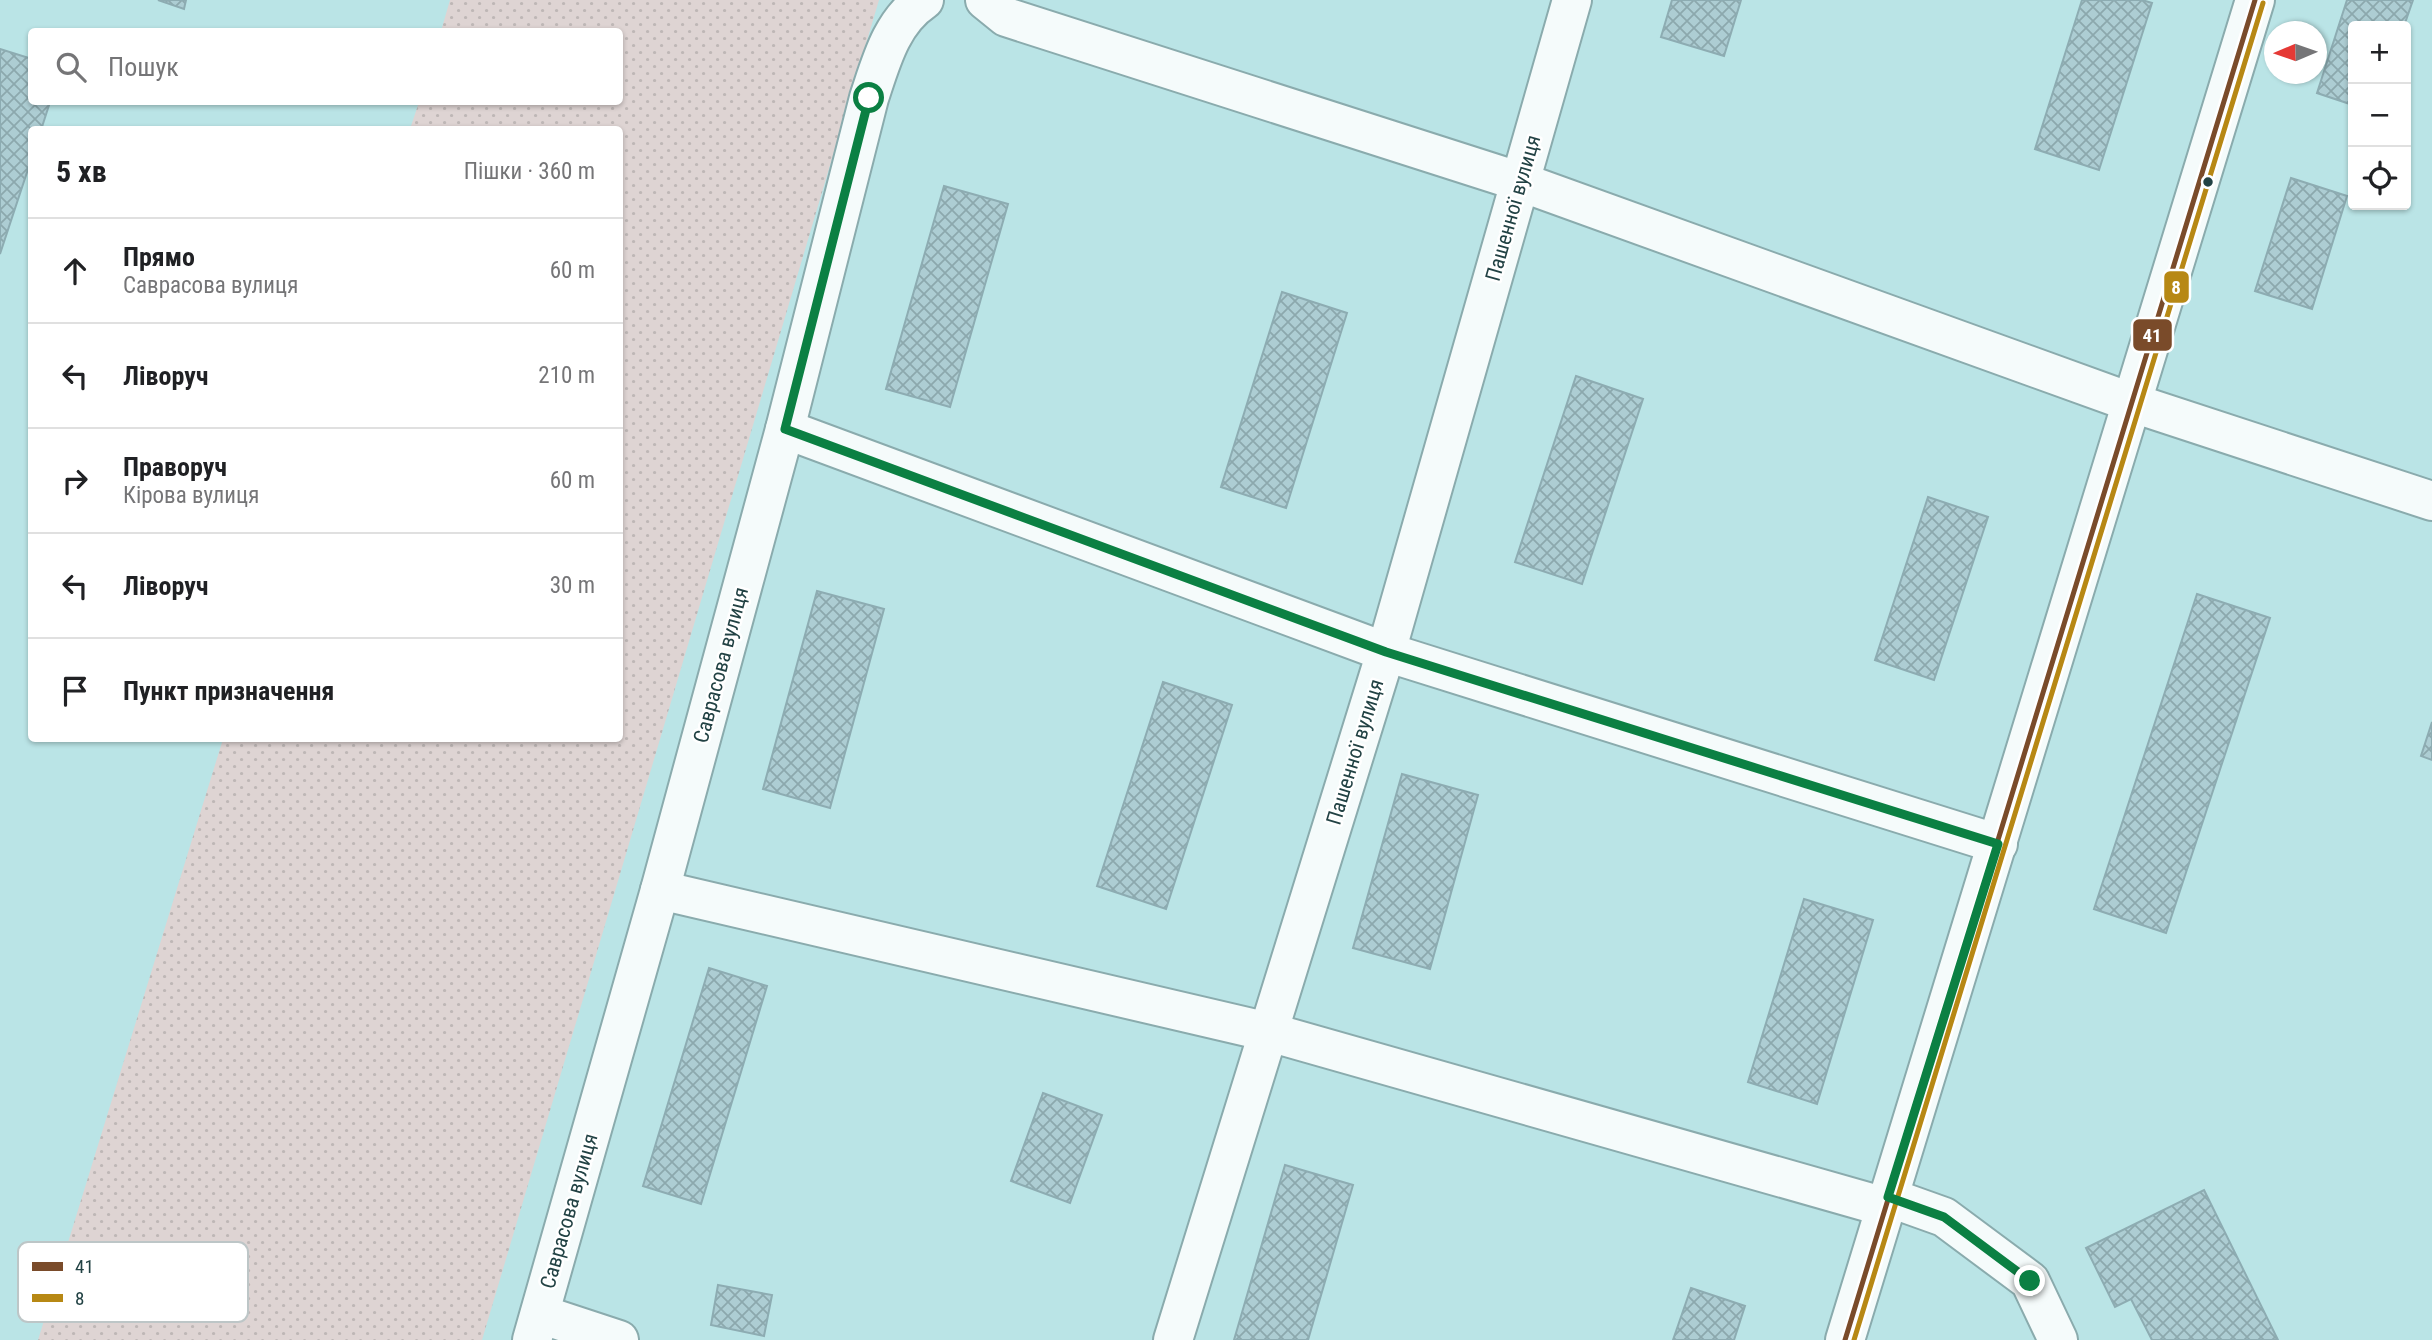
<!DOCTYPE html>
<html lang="uk">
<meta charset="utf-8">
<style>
body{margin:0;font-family:"Roboto Condensed",sans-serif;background:#f6f6f6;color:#202124}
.controls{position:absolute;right:21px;top:21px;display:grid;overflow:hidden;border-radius:7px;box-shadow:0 2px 5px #0004}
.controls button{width:63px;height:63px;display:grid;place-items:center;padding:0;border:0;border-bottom:2px solid #e0e0e0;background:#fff;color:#202124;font:35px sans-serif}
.compass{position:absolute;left:2264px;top:21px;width:63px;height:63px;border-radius:50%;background:#fff;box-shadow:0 2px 5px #0004;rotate:268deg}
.stop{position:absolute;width:21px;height:21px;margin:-16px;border:5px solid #0b8043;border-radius:50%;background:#fff}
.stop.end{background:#0b8043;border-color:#fff;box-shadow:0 2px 7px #0008}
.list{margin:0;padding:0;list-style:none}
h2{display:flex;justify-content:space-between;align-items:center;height:91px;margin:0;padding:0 28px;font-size:30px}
h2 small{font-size:23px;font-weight:400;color:#757577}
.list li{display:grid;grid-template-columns:46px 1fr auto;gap:21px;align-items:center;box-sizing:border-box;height:105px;padding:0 28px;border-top:2px solid #e0e0e0}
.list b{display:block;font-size:26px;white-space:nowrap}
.list p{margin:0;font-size:23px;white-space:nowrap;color:#757577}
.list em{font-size:23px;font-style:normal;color:#757577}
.icon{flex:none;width:38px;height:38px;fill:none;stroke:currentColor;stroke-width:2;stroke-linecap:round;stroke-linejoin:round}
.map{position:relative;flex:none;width:2432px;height:1340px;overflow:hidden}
.search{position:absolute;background:#fff;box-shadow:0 2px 5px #0004;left:28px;top:28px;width:595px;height:77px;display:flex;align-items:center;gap:18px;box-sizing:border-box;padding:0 24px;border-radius:7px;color:#757577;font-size:26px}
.panel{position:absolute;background:#fff;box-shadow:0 2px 5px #0004;left:28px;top:126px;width:595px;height:616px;border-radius:7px}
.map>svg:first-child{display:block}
.grass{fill:url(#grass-dots)}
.building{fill:url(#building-cross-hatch);stroke:#8dacb2;stroke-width:2}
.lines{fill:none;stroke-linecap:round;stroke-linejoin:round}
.minor-casing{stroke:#8aabad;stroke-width:42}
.major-casing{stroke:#8aabad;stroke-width:42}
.minor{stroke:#f5fbfb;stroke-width:38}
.major{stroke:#f5fbfb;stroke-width:38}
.bus-1-casing{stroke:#fff;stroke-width:10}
.bus-2-casing{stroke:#fff;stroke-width:10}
.bus-1{stroke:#7a4b2a;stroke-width:5}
.bus-2{stroke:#b78814;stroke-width:5}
.route{stroke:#0b8043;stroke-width:9}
.bus-dot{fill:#224244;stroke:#fff;stroke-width:2.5}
.labels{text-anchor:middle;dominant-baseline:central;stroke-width:5;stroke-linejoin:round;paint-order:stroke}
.street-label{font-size:21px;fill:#224244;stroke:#fff}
.key{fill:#fff;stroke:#bdc6c7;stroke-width:2}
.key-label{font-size:19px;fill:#224244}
.line-badge{stroke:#fff;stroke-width:2.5}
.badge-label{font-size:19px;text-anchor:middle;font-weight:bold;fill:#fff}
</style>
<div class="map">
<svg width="2432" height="1340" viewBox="0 0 2432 1340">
<defs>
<pattern id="grass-dots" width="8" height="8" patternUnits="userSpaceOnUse" patternTransform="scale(1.75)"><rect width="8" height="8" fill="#ded4d3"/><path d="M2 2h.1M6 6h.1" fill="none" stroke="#beb7b6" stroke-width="1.8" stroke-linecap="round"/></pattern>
<pattern id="building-cross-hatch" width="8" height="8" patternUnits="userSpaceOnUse" patternTransform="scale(1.75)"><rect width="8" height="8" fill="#adcdd3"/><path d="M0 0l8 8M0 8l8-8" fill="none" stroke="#8ca8ad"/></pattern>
</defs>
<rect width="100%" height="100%" fill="#bae4e6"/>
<polygon class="grass" points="450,0 879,0 482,1340 38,1340 223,739 620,738 620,130 410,129 419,102 620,102 620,32 441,31"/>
<g class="building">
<polygon points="158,0 186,0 184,9"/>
<polygon points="1672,0 1741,0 1724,56 1661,37"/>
<polygon points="2082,0 2142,0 2152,3 2099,170 2035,149"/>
<polygon points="2347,0 2413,0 2404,26 2353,26 2353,105 2317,93"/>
<polygon points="0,49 32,59 32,102 50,102 41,130 32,130 32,157 0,254"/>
<polygon points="2291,178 2347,196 2312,309 2255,291"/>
<polygon points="944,186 1008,204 950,407 886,389"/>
<polygon points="1282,292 1347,313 1286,508 1221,487"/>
<polygon points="1576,376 1643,399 1582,584 1515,562"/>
<polygon points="1928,497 1988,517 1934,680 1875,660"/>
<polygon points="817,591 884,609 830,808 763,789"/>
<polygon points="2197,594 2270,618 2166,933 2094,909"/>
<polygon points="1163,682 1232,705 1166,909 1097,886"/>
<polygon points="2432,722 2432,760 2421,756"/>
<polygon points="1402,774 1478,795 1430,969 1353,948"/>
<polygon points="1804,899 1873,920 1817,1104 1748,1082"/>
<polygon points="709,968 767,986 701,1204 643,1186"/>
<polygon points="1043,1093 1102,1115 1070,1203 1011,1181"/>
<polygon points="1285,1165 1353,1185 1308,1340 1234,1340"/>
<polygon points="2204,1190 2278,1340 2152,1340 2131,1299 2115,1307 2086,1248"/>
<polygon points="718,1285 772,1295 764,1336 711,1325"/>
<polygon points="1691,1288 1745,1306 1734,1340 1673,1340"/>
</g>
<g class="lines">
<defs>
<g id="minor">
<polyline points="985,0 1006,17 1521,182 2133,403 2432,501"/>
<polyline points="785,429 1386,652 1998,844"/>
<polyline points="660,890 1269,1032 1885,1207"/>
<polyline points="1888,1197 1944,1217 2030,1281 2058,1340"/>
<polyline points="540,1314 619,1340"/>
<path d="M 532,1340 L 660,890 L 785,429 L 869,98 C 881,62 891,22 924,0"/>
<polyline points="1173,1340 1386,652 1572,0"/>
</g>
<polyline id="major" points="1845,1340 2255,0"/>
</defs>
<use href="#minor" class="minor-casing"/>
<use href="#major" class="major-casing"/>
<use href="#minor" class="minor"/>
<use href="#major" class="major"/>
<defs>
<polyline id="bus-1" points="1845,1340 2255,0"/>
<polyline id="bus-2" points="1854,1340 2263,3"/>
</defs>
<use href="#bus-1" class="bus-1-casing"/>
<use href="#bus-2" class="bus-2-casing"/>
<use href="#bus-1" class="bus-1"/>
<use href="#bus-2" class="bus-2"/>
</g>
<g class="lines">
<polyline class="route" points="869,98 785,429 1386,652 1998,844 1888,1197 1944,1217 2030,1281"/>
</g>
<circle class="bus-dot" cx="2208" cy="182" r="6"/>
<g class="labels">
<g class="street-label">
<text transform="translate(1513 208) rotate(-74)">Пашенної вулиця</text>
<text transform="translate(721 665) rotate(-75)">Саврасова вулиця</text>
<text transform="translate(1355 752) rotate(-73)">Пашенної вулиця</text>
<text transform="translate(569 1211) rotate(-74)">Саврасова вулиця</text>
</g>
</g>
<rect x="18" y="1242" width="230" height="80" rx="10" class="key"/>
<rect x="32" y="1262" width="31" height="9" fill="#7a4b2a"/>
<rect x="32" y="1294" width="31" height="8" fill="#b78814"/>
<g class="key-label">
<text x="75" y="1273">41</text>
<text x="75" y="1305">8</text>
</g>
<g class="line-badge">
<rect x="2163" y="270" width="27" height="34" rx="7" fill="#b78814"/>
<rect x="2132" y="318" width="41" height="34" rx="7" fill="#7a4b2a"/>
</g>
<g class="badge-label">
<text x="2176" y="294">8</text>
<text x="2152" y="342">41</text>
</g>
</svg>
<div class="controls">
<button>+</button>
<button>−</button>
<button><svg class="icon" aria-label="locate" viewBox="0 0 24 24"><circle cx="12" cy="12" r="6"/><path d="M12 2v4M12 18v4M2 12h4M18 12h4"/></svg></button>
</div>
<svg class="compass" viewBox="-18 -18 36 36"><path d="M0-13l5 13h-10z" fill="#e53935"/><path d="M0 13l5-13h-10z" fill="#757577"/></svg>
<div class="stop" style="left:869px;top:98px"></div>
<div class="stop end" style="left:2030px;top:1281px"></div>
<div class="search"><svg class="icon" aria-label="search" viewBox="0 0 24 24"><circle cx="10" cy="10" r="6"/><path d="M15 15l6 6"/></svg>Пошук</div>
<section class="panel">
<h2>5 хв<small>Пішки · 360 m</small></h2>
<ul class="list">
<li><svg class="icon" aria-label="ahead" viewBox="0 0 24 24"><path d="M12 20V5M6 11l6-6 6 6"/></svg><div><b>Прямо</b><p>Саврасова вулиця</p></div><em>60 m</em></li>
<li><svg class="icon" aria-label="left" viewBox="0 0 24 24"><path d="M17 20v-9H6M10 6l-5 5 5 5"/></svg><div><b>Ліворуч</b></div><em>210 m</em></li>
<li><svg class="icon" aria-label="right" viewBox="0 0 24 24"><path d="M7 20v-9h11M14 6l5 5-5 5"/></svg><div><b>Праворуч</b><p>Кірова вулиця</p></div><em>60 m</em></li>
<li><svg class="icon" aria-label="left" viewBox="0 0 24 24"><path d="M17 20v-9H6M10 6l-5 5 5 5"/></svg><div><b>Ліворуч</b></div><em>30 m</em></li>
<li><svg class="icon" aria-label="arrive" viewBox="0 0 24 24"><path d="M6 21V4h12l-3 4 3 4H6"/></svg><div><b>Пункт призначення</b></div></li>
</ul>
</section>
</div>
